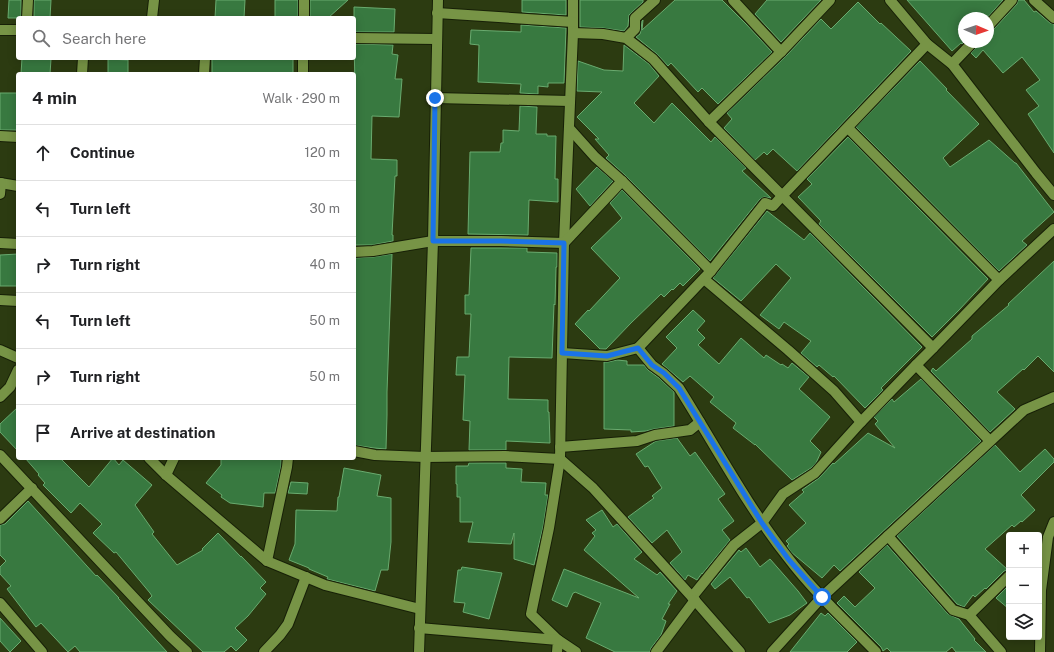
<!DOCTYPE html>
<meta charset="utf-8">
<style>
body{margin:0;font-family:"Public Sans",sans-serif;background:#f2f2f2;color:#202124}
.controls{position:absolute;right:12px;bottom:12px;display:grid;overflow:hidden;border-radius:4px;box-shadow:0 2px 10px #0003}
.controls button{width:36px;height:36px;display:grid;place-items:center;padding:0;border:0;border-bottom:1px solid #e0e0e0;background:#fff;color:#202124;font:20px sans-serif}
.compass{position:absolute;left:958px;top:12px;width:36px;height:36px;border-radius:50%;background:#fff;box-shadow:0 2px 10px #0003;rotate:92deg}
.stop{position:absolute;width:12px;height:12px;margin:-9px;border:3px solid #1a73e8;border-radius:50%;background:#fff}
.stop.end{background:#1a73e8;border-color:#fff;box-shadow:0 1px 4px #0008}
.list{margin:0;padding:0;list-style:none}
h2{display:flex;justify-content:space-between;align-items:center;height:52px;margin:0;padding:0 16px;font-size:17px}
h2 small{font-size:13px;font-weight:400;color:#757577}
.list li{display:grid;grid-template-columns:26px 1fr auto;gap:12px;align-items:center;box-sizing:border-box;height:56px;padding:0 16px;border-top:1px solid #e0e0e0}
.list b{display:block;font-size:15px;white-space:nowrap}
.list em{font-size:13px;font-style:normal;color:#757577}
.icon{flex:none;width:22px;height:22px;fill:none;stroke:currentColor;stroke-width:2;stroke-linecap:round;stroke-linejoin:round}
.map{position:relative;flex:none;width:1054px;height:652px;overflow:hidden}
.search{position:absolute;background:#fff;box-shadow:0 2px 10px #0003;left:16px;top:16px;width:340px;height:44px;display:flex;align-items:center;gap:10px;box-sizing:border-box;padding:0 14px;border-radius:4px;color:#757577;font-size:15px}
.panel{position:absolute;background:#fff;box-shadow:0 2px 10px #0003;left:16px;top:72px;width:340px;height:388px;border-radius:4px}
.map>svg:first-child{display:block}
.building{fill:#387940;stroke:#69ab6f}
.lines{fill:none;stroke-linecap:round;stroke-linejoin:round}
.minor-casing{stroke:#172007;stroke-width:12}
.tertiary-casing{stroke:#172007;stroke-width:12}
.minor{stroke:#779446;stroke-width:10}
.tertiary{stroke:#779446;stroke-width:10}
.route{stroke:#1a73e8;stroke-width:5}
</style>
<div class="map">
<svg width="1054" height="652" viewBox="0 0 1054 652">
<rect width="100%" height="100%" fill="#2c3b11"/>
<g class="building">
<polygon points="9,0 21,0 21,18 8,18"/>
<polygon points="34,0 51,0 50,18 34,18"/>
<polygon points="216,0 245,0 244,18 215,18"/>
<rect x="275" y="0" width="23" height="18"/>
<polygon points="310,0 348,0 328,18 310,18"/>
<polygon points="522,0 566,0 566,15 522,12"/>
<polygon points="580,0 643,0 643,2 629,15 628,26 624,31 603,28 580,27"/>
<polygon points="675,0 722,0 746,24 772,52 718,104 702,88 698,92 671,63 668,66 657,54 636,37 640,34 641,30 642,21 643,20 642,30"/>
<polygon points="767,0 821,0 781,42 755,14"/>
<polygon points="907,0 1003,0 987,18 964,18 964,42 962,44 961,43 952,51"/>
<polygon points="1018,0 1024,0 1034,12 1036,11 1050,23 1054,24 1054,153 1028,114 1039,106 1026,90 1040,80 1022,57 1003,73 983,50 976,58 971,53 978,46 979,42 988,42 988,32 993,30 1017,4"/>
<polygon points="858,2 880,24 881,23 911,51 797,171 773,149 767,155 764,152 755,160 724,128 732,119 727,113 786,56 821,19 831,29"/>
<polygon points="354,7 395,9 394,32 354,32"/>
<polygon points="521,25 566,28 564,83 548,83 548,87 538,86 538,94 520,93 521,84 478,82 479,45 470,44 471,30 521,32"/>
<polygon points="354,44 393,45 392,54 398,55 395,79 402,79 399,117 372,116 371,159 397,160 397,176 395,176 392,235 393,235 393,241 372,245 354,245 355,83"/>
<polygon points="624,45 649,64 659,76 634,103 654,123 672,103 711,142 715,137 746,168 742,171 771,198 764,197 760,199 710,261 626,176 606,158 609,155 595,139 599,139 577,117 602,92 577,91 578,61 604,70 623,71"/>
<polygon points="22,58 51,59 50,74 21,74"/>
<rect x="212" y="58" width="81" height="16"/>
<polygon points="108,59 128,60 128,74 108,74"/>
<polygon points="920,61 947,89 946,90 979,124 943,158 950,167 989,140 1015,163 1016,163 1054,212 1022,241 1027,245 999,271 856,127"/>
<rect x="0" y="93" width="18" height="37"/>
<polygon points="520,106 537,107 536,134 547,134 547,136 556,136 555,179 558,179 558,202 529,200 528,235 468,234 470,152 500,152 501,143 503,143 503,130 519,131"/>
<polygon points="848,137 988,279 959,310 932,337 819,224 821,221 798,197 812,184 807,179"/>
<polygon points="597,167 613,181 590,206 576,189"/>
<polygon points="622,190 700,269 683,286 680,283 673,290 672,289 664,297 661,294 631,323 606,349 600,349 575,324 588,310 589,311 620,278 591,248 622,218 610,203"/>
<polygon points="767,211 804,240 810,233 922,347 881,388 883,390 865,408 834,376 833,377 819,365 817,367 801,353 811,341 784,322 779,329 760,315 791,278 776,264 741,301 713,278"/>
<polygon points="471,248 527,248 527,252 557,253 557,267 556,267 555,305 554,304 552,358 509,357 508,399 548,400 548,412 549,412 550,443 506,441 506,450 469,450 470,421 463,420 465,375 456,375 457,357 469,357 471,314 465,314 465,295 469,295"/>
<polygon points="18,254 18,286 0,286 0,255"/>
<polygon points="392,254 387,392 387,415 386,449 374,448 354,445 354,258 373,257"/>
<polygon points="1054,261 1054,372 1038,356 1024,370 1023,369 997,392 1015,409 990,432 931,371 933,368 936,371 972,339 972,336 1009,305 1008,304"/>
<polygon points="693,310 705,321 697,330 705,338 698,345 719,364 741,338 764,358 766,355 781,365 782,364 788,368 792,363 809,377 799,389 830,417 810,441 821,452 816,463 811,468 792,480 755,444 755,445 733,428 736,423 710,402 714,397 690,376 683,382 662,364 677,348 666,337"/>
<polygon points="617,360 627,361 627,365 644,365 648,370 659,378 674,392 674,426 654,429 646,431 631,432 631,430 604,429 604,362 608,362"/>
<polygon points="921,379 981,441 840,571 834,565 822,578 791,552 787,546 789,544 786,541 806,523 789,505 804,492 802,490 819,478 833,463 834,464 868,433 895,448 875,424 878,421 874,417 892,399 894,402"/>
<polygon points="18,407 18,451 0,432 0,424"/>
<polygon points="677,438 690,456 695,452 725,494 718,499 734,521 722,530 730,540 702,574 702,573 697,580 688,575 685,580 670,563 682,552 667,530 652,543 628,517 654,498 652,496 662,488 648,466 645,467 636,454 656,441"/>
<polygon points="995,445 1020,472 1045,449 1054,459 1054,462 1021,495 1035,510 1022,522 1021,521 1014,527 1012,525 985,549 1008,570 1004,571 986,589 985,588 975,597 973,595 964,607 957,604 897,536"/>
<polygon points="25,458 60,458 89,487 113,458 119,465 123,460 152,485 135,505 154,532 152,534 177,565 203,550 202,549 218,533 241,557 241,556 266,582 260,588 266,594 248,616 235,628 247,640 236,651 231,646 224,652 203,652 148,600 152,596 150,593 116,552 114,553 93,533 102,524 80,503 71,513 43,485 45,483 38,475 39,474"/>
<polygon points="221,458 281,458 281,466 275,493 264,493 263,507 230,503 221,497 222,495 206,483 221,465"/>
<polygon points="469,463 506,463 506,468 522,469 521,482 546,483 545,495 548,495 543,527 534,565 514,559 514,533 511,544 468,542 473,522 460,522 460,497 457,497 457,484 456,484 456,466 468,466"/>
<polygon points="344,468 381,475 377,496 391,498 391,542 388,570 381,570 375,591 327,579 328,577 309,569 309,568 289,560 295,544 296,510 337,511 338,497 339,497"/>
<polygon points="291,482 308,483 307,494 288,493"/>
<polygon points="28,501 96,576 97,575 119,598 118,598 167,652 80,652 75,646 68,652 41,623 36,627 7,589 11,586 0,574 0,567 6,561 0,555 0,525 5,524"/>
<polygon points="602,510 613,527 617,524 642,552 634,559 657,575 660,572 677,591 668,604 670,604 662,619 666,621 661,635 651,648 650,652 615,652 586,638 601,603 575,592 574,593 573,593 567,607 552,600 564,569 639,598 584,550 595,536 592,533 596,530 586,520"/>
<polygon points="887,545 948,614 959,619 975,639 974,640 986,652 956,652 952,647 946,652 891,652 887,648 883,651 881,647 837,603 844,596 855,607 875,588 859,572"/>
<polygon points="746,548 760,567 770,559 798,591 807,603 790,615 769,623 749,597 747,598 730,577 715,589 711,584 739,550 741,552"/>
<polygon points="462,567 502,573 489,619 463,612 465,603 454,602 458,570 461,570"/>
<polygon points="1009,585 1009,609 996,598"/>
<polygon points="821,613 825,616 828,613 857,642 847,652 790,652"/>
<polygon points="0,618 21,641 10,652 0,641"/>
</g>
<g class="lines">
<defs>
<g id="minor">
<polyline points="573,0 573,33 564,243 560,459 593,488 692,597 740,652"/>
<polyline points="733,0 781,52"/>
<polyline points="890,0 927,44 952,64 1036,173 1054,195"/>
<polyline points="1034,0 1054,18"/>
<polyline points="437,13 573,22"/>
<polyline points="27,18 28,0"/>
<polyline points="152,18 154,0"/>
<polyline points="304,18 304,0"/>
<polyline points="988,26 1012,0"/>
<polyline points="0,30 18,30"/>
<polyline points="573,33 603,34 626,38 653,59 709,122 933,348"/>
<polyline points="354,38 436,39"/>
<polyline points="626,38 635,29 635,18 655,0"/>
<polyline points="952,64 973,42"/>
<polyline points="82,74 83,58"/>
<polyline points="204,74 205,58"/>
<polyline points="303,74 303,58"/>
<polyline points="435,98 570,101"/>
<polyline points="709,122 781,52 830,0"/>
<polyline points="569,128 595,157 622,181 711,271"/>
<polyline points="848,128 999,280"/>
<polyline points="0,136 18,137"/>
<polyline points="0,183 18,186"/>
<polyline points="0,194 1,183"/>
<polyline points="0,243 18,244"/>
<polyline points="354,252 373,251 433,241 501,241 564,243 622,181"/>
<polyline points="704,279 788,350 834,391 861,422"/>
<polyline points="0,300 18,301"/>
<polyline points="638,348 711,271 765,203 773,206 782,196 927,44"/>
<polyline points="0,350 18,358"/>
<path d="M 562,353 L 607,356 L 638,348 L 652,365 L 663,373 L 679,388 C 715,445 747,506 789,559 C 814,592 847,622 876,652"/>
<polyline points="916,365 990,441"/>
<polyline points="0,397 10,387 18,370"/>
<polyline points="560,447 637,441 655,435 690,430 700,422"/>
<polyline points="354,451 375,455 425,457 505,456 560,459 549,528 531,614 558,640 576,652"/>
<polyline points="0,455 170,636 187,652"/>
<polyline points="149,458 166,475 267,561 325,585 420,609"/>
<polyline points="166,475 174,458"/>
<polyline points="0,519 32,488"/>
<polyline points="888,536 953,610 969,615 1001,652"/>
<polyline points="267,561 287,467 288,458"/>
<polyline points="692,597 734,545 762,523 783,494 815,473 861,422 916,365 933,348 999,280 1054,229"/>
<polyline points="0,603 42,652"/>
<polyline points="969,615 1009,576"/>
<polyline points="419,628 558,640 557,652"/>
<polyline points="264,652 280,635 288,624 306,577"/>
<polyline points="656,652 695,600"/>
<polyline points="772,652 822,597 1024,410 1054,397"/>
<polyline points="1040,652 1041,590 1048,537 1054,522"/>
</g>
<polyline id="tertiary" points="419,652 433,241 438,0"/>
</defs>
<use href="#minor" class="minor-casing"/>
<use href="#tertiary" class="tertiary-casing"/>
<use href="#minor" class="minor"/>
<use href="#tertiary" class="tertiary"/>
</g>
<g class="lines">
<polyline class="route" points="435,98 433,241 501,241 564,243 562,353 607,356 638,348 652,365 664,373 679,388 762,523 789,560 822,597"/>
</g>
</svg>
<div class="controls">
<button>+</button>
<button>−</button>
<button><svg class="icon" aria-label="layers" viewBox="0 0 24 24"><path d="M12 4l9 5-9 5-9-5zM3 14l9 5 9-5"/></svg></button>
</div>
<svg class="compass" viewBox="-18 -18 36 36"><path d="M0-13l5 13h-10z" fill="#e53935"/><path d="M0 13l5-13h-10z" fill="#757577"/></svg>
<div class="stop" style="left:822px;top:597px"></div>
<div class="stop end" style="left:435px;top:98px"></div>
<div class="search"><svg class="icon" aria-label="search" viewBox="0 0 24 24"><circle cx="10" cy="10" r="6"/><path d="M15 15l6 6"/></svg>Search here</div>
<section class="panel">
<h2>4 min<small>Walk · 290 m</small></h2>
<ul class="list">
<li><svg class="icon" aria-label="ahead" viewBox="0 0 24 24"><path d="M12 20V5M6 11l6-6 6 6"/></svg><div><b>Continue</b></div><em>120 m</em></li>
<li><svg class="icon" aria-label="left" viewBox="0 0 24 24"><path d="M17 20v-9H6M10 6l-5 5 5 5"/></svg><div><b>Turn left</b></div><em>30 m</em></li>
<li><svg class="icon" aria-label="right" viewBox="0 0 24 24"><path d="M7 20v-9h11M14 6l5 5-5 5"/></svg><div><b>Turn right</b></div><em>40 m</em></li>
<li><svg class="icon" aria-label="left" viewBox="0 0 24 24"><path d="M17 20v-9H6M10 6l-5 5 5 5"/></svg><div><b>Turn left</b></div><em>50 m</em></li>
<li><svg class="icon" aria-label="right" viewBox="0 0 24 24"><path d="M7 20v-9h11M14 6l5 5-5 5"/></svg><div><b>Turn right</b></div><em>50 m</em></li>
<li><svg class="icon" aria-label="arrive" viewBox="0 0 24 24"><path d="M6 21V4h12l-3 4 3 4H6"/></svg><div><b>Arrive at destination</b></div></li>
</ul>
</section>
</div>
